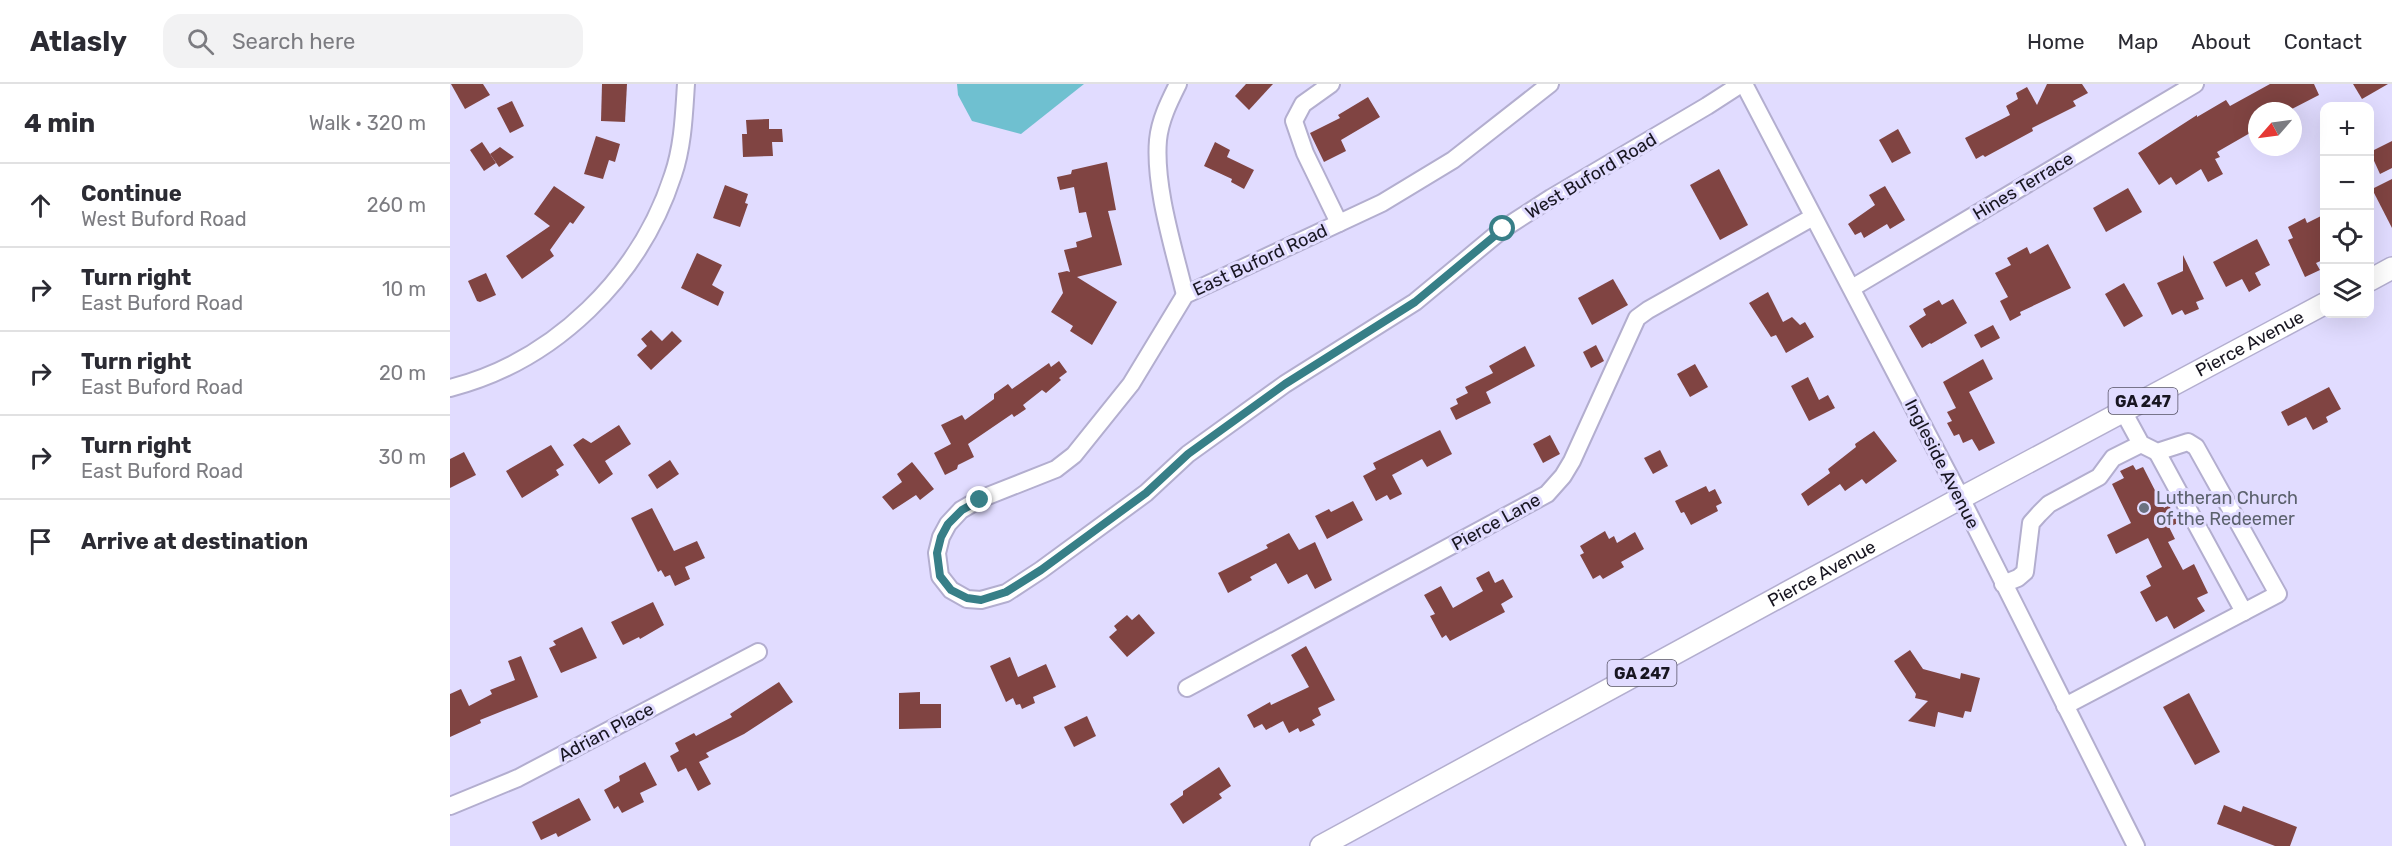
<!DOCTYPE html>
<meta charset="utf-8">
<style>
body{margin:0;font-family:Rubik,sans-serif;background:#f2f2f3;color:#2b2b33}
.controls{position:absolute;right:18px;top:18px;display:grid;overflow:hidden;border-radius:12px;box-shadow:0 6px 24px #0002}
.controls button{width:54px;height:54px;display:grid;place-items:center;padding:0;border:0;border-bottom:2px solid #e1e1e2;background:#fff;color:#2b2b33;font:30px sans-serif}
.compass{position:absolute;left:1798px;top:18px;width:54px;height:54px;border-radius:50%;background:#fff;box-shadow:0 6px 24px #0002;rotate:242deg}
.stop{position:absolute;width:18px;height:18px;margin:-14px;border:4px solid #377f87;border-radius:50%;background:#fff}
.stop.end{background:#377f87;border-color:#fff;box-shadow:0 2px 6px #0008}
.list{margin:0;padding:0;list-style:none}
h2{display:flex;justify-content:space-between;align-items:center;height:78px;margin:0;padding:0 24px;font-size:26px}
h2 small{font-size:20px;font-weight:400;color:#7c7c81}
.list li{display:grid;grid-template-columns:39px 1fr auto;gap:18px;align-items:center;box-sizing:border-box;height:84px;padding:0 24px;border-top:2px solid #e1e1e2}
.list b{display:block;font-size:22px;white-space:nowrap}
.list p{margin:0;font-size:20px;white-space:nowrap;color:#7c7c81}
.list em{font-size:20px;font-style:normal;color:#7c7c81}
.icon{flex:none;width:33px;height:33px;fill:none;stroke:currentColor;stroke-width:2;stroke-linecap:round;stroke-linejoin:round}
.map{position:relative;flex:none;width:1942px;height:762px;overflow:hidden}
header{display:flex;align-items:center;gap:36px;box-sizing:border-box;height:84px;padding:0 30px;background:#fff;border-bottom:2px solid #e1e1e2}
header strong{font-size:28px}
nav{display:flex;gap:33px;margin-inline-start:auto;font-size:21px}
.search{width:420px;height:54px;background:#f2f2f3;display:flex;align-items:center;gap:15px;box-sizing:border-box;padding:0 21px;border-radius:18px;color:#7c7c81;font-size:22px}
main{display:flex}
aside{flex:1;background:#fff}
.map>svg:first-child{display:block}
.water{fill:#6fc0d0}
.building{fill:#804442}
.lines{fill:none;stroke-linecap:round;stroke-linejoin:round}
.minor-casing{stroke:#b3aecf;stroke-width:20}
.major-casing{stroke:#b3aecf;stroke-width:24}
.minor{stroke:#fff;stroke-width:16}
.major{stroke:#fff;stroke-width:21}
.route{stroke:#377f87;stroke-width:8}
.worship-dot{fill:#6b7280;stroke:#e1dcff;stroke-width:2}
.labels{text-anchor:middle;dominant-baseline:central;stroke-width:6;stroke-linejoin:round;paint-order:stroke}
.shield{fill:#e1dcff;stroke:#545164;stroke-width:1.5}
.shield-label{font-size:16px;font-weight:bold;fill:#181621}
.street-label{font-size:18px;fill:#181621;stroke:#e1dcff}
.worship-label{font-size:18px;fill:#5b616d;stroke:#e1dcff;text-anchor:start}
</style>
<header>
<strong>Atlasly</strong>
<div class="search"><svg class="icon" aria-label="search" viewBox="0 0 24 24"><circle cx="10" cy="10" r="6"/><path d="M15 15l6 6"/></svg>Search here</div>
<nav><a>Home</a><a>Map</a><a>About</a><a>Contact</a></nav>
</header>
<main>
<aside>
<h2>4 min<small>Walk · 320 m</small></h2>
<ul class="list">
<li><svg class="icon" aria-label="ahead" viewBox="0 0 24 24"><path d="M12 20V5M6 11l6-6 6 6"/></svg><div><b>Continue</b><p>West Buford Road</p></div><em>260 m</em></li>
<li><svg class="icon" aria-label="right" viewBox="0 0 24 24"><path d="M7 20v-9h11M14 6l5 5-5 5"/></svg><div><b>Turn right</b><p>East Buford Road</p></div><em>10 m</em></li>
<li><svg class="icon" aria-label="right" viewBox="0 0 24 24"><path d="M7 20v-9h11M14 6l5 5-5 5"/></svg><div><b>Turn right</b><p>East Buford Road</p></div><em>20 m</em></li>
<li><svg class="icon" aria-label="right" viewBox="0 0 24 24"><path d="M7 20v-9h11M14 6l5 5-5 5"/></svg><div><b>Turn right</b><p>East Buford Road</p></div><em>30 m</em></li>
<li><svg class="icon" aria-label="arrive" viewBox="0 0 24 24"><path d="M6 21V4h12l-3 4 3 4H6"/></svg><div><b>Arrive at destination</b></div></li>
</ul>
</aside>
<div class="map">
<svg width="1942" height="762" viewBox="0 0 1942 762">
<rect width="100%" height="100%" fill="#e1dcff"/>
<polygon class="water" points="507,0 634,0 571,50 522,37 508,11"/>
<g class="building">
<polygon points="1,0 33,0 40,11 15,25"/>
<polygon points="152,0 177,0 175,38 151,37"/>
<polygon points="796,0 823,0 799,26 785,12"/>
<polygon points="1597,0 1632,0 1638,9 1623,17 1626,22 1582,44 1583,47 1535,73 1533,71 1526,75 1515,54 1560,31 1556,22 1568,15 1566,9 1577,3 1587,21"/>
<polygon points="1820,0 1864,0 1869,11 1838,27 1807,27 1807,45 1767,68 1770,73 1765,75 1773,90 1758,98 1751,85 1726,101 1721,93 1709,101 1688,69 1747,31 1747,33 1776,16 1780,22"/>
<polygon points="1903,0 1938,0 1912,15"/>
<polygon points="918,13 930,33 891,56 896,67 874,78 860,49 890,34 888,31"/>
<polygon points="62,17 74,42 60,49 47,24"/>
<polygon points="319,35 319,45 332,45 333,58 322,58 323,72 293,73 292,50 297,50 296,36"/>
<polygon points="1448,45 1461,69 1442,79 1429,56"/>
<polygon points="146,52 170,60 165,78 159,76 153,95 134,90"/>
<polygon points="1942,57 1942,84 1930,90 1920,68"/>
<polygon points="32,58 46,79 34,87 20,66"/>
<polygon points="765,58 780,66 777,73 804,86 794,105 781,98 782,95 754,82"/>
<polygon points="50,63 64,73 49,83 40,70"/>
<polygon points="657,78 666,126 658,127 672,181 627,193 667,218 642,261 620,247 623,242 601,228 613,209 608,189 617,187 620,188 614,166 627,163 626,158 642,153 636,128 629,129 624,103 610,106 607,93 621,90 622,86"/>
<polygon points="1269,85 1298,141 1270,156 1240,101"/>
<polygon points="1942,95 1942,144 1922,105"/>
<polygon points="275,101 298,110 295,119 298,120 290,143 263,134"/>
<polygon points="104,102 135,123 123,140 120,138 100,166 104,172 72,195 56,172 100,142 84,130"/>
<polygon points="1435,102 1455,136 1440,145 1437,140 1414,154 1411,148 1405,151 1398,140 1425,121 1419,111"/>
<polygon points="1678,104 1692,128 1656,148 1643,124"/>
<polygon points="1875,130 1875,175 1866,179 1870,186 1855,193 1838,156 1843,154 1838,143 1855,134 1857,139"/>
<polygon points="1807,155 1820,181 1805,189 1811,201 1799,208 1792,195 1776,203 1763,178"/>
<polygon points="1598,160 1621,204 1570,228 1571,231 1560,237 1550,217 1558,213 1545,189 1561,181 1557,174 1577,163 1580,170"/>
<polygon points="247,169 272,181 262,201 274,208 268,222 231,204"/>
<polygon points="1733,171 1754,215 1746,218 1749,225 1735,231 1732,226 1722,231 1707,199 1733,187"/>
<polygon points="36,189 46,211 30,218 27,217 18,197"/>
<polygon points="1163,195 1178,221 1142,241 1128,214"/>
<polygon points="1674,199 1693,232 1674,243 1655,210"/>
<polygon points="1318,208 1333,238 1342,233 1350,241 1355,238 1364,253 1336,269 1326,251 1321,253 1299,219"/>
<polygon points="1503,215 1517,239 1481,260 1480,259 1472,264 1459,242 1476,231 1473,225 1489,216 1492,221"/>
<polygon points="1543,241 1550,254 1531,264 1524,251"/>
<polygon points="201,246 212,257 222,247 232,257 201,286 187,271 197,262 191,255"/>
<polygon points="1146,261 1154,277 1141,284 1133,268"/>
<polygon points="1075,262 1085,282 1036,308 1041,319 1006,336 1000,324 1008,320 1006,315 1018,309 1015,303 1043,289 1039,282"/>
<polygon points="1533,275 1543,295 1519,308 1545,359 1529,367 1522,355 1513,359 1509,350 1504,352 1497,339 1502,337 1497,328 1506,324 1493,298"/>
<polygon points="609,277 617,288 609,294 611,296 596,309 592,306 573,321 576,325 564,333 562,330 518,360 524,373 508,381 507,385 495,391 484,369 501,360 491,341 512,331 515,336 544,315 544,310 558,300 562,305 599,279 601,283"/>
<polygon points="1245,280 1258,303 1240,313 1227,290"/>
<polygon points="1358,293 1369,316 1378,311 1385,324 1359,337 1341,302"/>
<polygon points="1879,303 1891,325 1876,333 1878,338 1863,346 1856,333 1838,342 1831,328"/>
<polygon points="169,341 181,360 155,377 163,390 149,400 123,361 133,354 141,359"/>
<polygon points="990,346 1002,370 977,383 972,375 942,391 952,410 940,416 937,411 926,417 913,392 926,385 923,379"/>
<polygon points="1424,347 1447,377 1416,400 1412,395 1395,407 1390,400 1358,422 1351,410 1380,389 1378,385 1406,363 1405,360"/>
<polygon points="1100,351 1110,370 1093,379 1083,360"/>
<polygon points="101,361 114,381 106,386 109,391 72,414 56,387"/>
<polygon points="1210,366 1218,382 1203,390 1194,374"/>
<polygon points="14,368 26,391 0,404 0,375"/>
<polygon points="220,376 229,390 207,405 198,391"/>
<polygon points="462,378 484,405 470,416 466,411 443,426 432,413 452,398 447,390"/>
<polygon points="1683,381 1686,386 1693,383 1714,424 1719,421 1728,439 1719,443 1725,455 1718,458 1733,486 1744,480 1758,509 1747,514 1755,527 1724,545 1717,532 1706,538 1690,508 1701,502 1696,492 1712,483 1698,454 1666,470 1657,451 1681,439 1662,400 1674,394 1670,387"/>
<polygon points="1256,402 1259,408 1265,405 1272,419 1266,422 1268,427 1241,441 1234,428 1231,429 1225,417"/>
<polygon points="903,417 913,436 877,455 865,432 879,425 881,428"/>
<polygon points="202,424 224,467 247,457 255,474 235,483 240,495 225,502 220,491 215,493 211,486 208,488 181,434"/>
<polygon points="1155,447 1159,455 1164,452 1167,459 1185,448 1194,465 1171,478 1174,483 1153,495 1150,491 1143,495 1130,471 1134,469 1130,462"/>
<polygon points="839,449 849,466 865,458 882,496 865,505 857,490 838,500 826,479 800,493 802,496 778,509 768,489 818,464 816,461"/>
<polygon points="1039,487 1045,499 1053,495 1063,513 1051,520 1055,528 1000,557 996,551 992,554 980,532 985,530 974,511 991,502 1003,524 1033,507 1026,494"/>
<polygon points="203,518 214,541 190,555 189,553 173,561 161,538"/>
<polygon points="689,530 705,549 677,573 659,553 667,546 664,542 677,531 682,536"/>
<polygon points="132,543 147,574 111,589 99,564 106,561 103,557"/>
<polygon points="856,562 885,616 868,624 871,631 862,636 865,641 850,648 848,644 839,649 833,637 816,646 812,640 804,644 797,631 820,618 821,621 859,603 841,571"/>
<polygon points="1460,566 1473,585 1510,595 1511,589 1530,594 1521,628 1515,627 1513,634 1488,628 1485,643 1458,637 1478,617 1465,614 1466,610 1444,577"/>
<polygon points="71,572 88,613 30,636 31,639 0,653 0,610 11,605 19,622 42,610 40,606 65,596 58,577"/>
<polygon points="560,573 568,593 596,580 606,603 583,613 585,619 572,625 570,620 566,621 563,614 556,618 540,582"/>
<polygon points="329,598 343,618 294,650 256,669 259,673 249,678 261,700 248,707 236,684 228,688 220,672 229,667 225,659 244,649 246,652 282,633 280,630"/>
<polygon points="470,608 470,620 491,620 491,644 449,645 449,609"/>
<polygon points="1739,609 1770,668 1745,681 1713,623"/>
<polygon points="637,632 646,652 624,663 614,643"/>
<polygon points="195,678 207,701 190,709 194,718 172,729 168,722 164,725 154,706 170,697 169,692"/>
<polygon points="769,683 781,702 769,710 772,714 733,740 720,720 733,711 733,707"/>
<polygon points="129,714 141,736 108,753 106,749 91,756 82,738"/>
<polygon points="1774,721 1791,728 1793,722 1847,743 1840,762 1825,762 1767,740"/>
</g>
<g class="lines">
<defs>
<g id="minor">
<path d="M 728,0 C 719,18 710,36 708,56 C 704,103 724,165 735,211"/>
<polyline points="881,0 853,20 844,37 855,69 889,139"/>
<polyline points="1100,0 1003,76 932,119 735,211 681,300 624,371 606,385 530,415 511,426 498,440 491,453 487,469 490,492 501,506 517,515 531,516 556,509 591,486 696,409 738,370 835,300 965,218 1053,145 1101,114 1257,22 1291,0"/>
<polyline points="1294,0 1511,414 1686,762"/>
<polyline points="1402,204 1745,0"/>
<path d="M 0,304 C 105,277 190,193 223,91 C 233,62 234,30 236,0"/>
<polyline points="1707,368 1794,528"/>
<polyline points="1553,500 1568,494 1575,488 1581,439 1589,430 1599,420 1649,393 1663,374 1691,360"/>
<polyline points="737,604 1097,410 1113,392 1122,377 1187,234 1198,226 1363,133"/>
<polyline points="1615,622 1828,510 1746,363 1738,358 1707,368 1691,360 1673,327"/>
<polyline points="0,722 68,694 308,568"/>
</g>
<g id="major">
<polyline points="1920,196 1942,184"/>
<path id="s1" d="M 871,762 L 1511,414 L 1874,220"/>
</g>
</defs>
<use href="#minor" class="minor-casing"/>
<use href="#major" class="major-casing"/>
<use href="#minor" class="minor"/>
<use href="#major" class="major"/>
</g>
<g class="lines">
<polyline class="route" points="530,416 512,426 498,440 491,453 487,469 490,492 501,506 517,514 531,516 556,508 591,486 696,409 738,370 835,300 965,218 1053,145"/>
</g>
<circle class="worship-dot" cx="1694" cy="424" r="6"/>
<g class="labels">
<g class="shield">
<rect x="1658.5" y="304" width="69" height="26" rx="4.5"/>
<rect x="1157.5" y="576" width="69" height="26" rx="4.5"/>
</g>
<g class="shield-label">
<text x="1693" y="317">GA 247</text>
<text x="1192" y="589">GA 247</text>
</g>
<g class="street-label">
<text transform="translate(1141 92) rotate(-31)">West Buford Road</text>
<text transform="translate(1573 102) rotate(-31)">Hines Terrace</text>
<text transform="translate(810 176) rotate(-25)">East Buford Road</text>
<text stroke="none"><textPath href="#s1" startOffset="1056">Pierce Avenue</textPath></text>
<text transform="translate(1492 380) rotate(63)">Ingleside Avenue</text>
<text transform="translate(1046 438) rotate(-29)">Pierce Lane</text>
<text stroke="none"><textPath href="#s1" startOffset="570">Pierce Avenue</textPath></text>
<text transform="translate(156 648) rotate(-28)">Adrian Place</text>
</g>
<g class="worship-label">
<text x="1706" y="414">Lutheran Church<tspan x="1706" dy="21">of the Redeemer</tspan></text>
</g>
</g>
</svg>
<div class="controls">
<button>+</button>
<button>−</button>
<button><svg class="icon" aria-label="locate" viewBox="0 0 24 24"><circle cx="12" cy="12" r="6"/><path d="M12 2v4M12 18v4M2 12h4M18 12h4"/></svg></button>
<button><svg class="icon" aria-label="layers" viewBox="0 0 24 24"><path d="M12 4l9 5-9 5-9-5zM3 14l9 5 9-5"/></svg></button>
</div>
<svg class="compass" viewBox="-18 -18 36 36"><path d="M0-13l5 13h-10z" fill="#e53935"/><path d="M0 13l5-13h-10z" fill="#7c7c81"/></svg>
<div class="stop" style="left:1053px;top:145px"></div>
<div class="stop end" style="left:530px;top:416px"></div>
</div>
</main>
